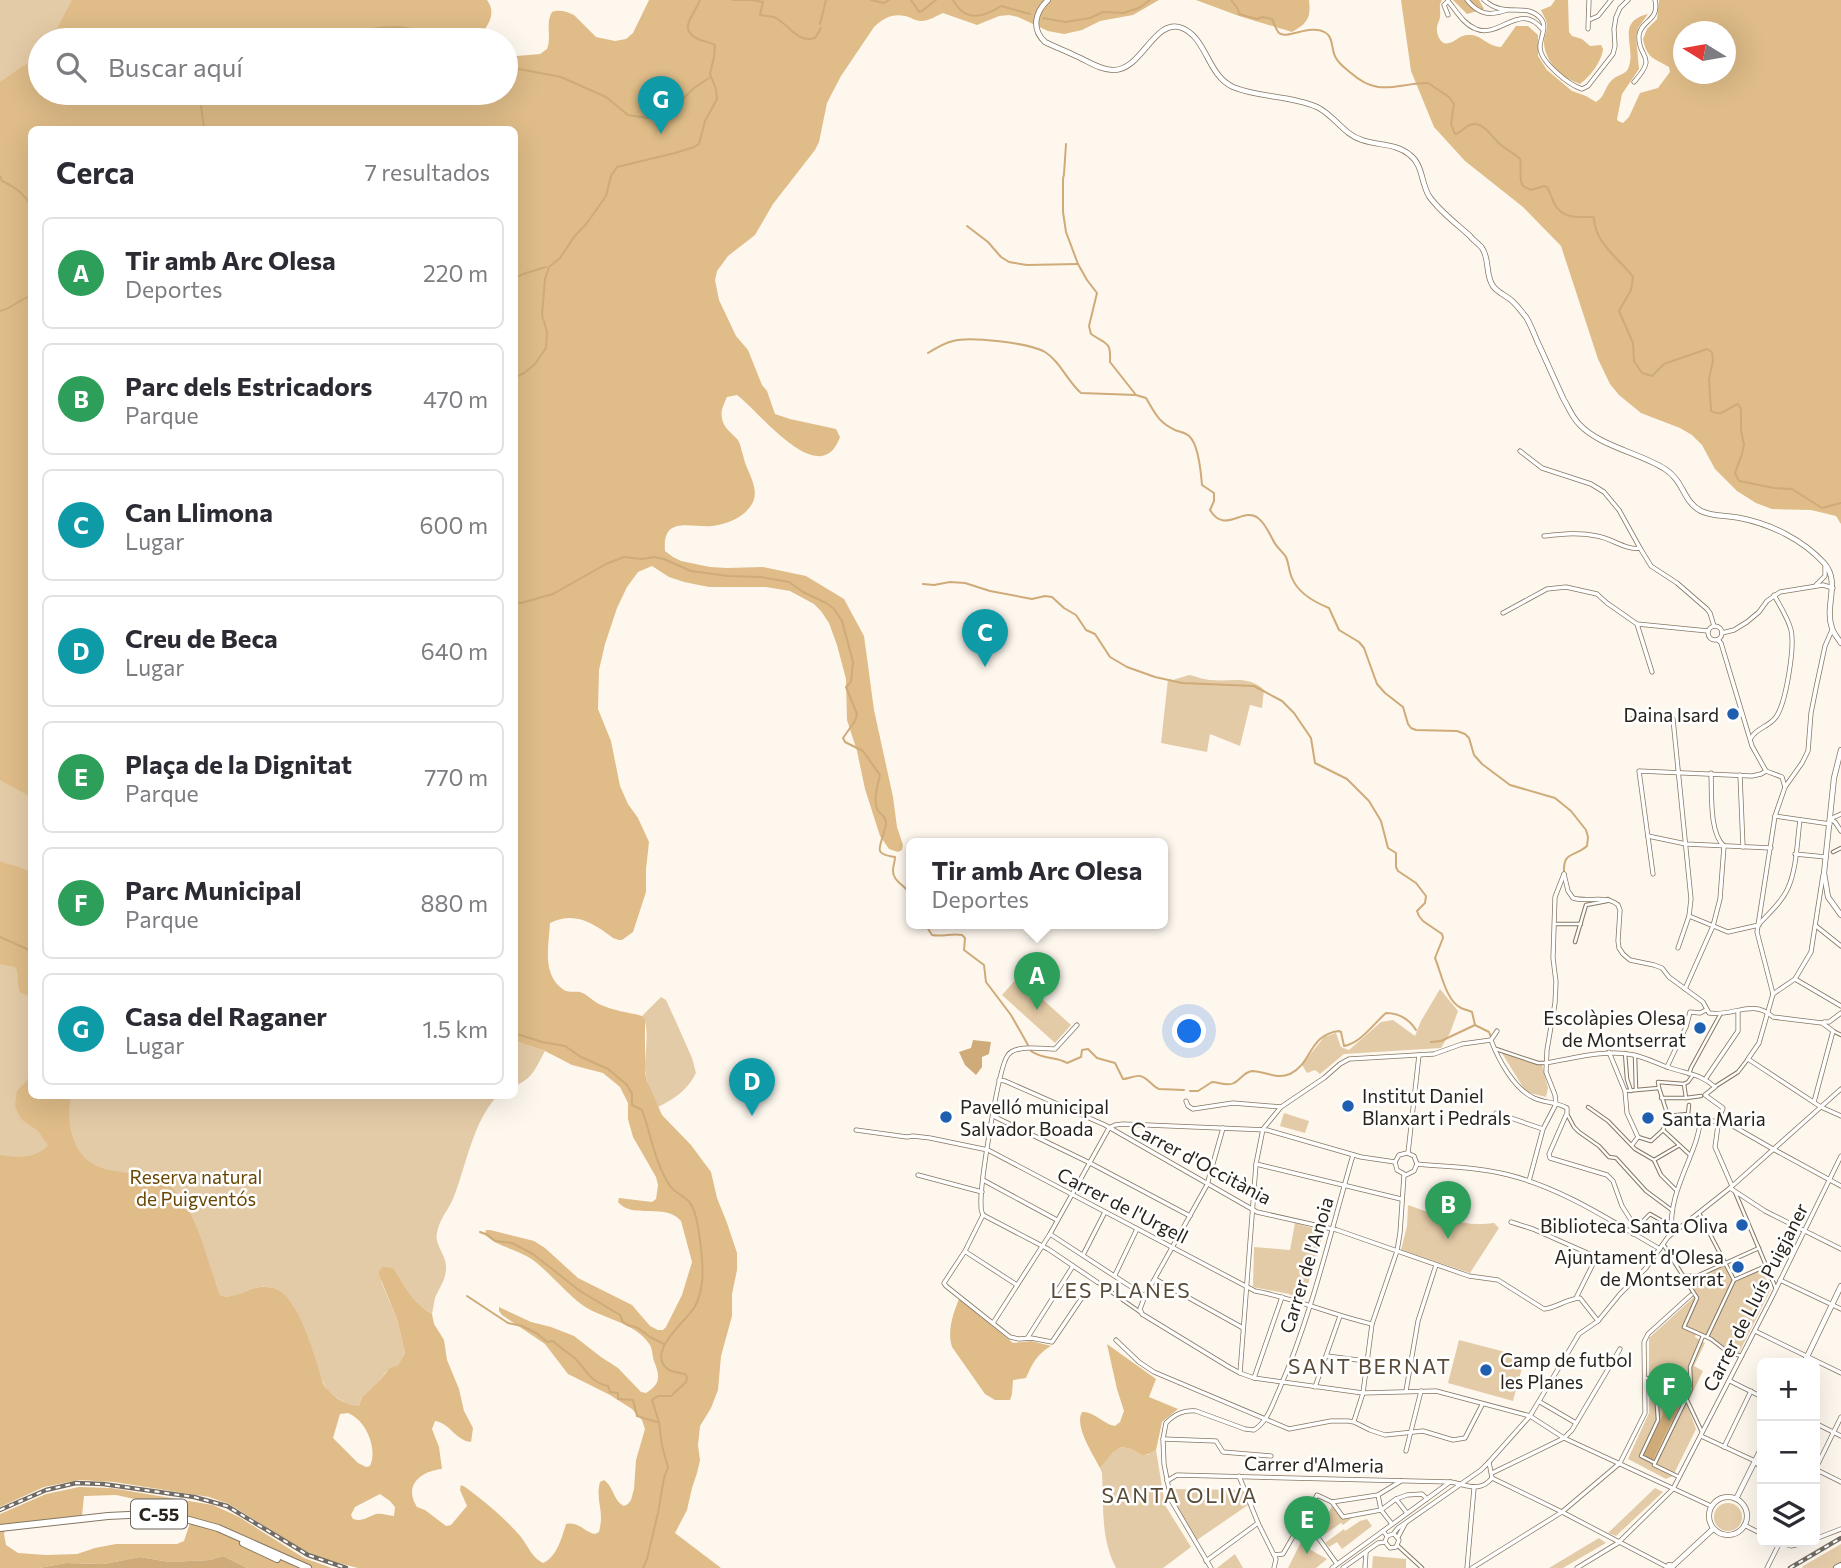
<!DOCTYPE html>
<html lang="es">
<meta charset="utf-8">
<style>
body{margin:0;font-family:Commissioner,sans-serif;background:#f2f2f3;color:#2b2b33}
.controls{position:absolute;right:21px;bottom:21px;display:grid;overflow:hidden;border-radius:10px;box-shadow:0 7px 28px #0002}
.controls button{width:63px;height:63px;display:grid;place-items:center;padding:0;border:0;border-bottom:2px solid #e1e1e2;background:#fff;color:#2b2b33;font:35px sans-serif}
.compass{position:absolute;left:1673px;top:21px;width:63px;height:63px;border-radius:50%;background:#fff;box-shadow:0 7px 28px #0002;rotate:281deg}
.you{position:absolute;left:1190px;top:1032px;width:24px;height:24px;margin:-18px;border:5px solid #fff;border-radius:50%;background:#1a73e8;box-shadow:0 0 0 10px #1a73e833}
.badge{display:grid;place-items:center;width:46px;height:46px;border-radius:50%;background:#205fb0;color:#fff;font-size:23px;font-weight:700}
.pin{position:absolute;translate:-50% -58px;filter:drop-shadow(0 2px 4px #0008)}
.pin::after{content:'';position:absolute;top:37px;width:24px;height:21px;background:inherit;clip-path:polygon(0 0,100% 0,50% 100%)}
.popup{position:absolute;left:906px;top:838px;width:262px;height:91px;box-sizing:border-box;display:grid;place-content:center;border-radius:10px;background:#fff;filter:drop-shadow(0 2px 5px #0005);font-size:23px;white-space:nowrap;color:#7c7c81}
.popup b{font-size:26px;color:#2b2b33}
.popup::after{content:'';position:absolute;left:50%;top:100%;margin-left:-14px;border:14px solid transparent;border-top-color:#fff}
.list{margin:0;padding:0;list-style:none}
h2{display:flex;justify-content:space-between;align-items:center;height:91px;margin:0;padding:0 28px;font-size:30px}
h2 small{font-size:23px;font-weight:400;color:#7c7c81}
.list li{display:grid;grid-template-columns:46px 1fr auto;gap:21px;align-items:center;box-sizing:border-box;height:112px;margin:0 14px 14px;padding:0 14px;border:2px solid #e1e1e2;border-radius:10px}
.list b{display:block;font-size:26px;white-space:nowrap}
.list p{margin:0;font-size:23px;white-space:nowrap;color:#7c7c81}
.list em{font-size:23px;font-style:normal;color:#7c7c81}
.icon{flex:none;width:38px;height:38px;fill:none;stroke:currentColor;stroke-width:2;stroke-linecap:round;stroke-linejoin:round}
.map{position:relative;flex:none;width:1841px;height:1568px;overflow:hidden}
.search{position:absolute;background:#fff;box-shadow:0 7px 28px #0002;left:28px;top:28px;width:490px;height:77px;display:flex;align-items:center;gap:18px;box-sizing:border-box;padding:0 24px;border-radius:38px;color:#7c7c81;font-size:26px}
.panel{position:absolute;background:#fff;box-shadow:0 7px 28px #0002;left:28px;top:126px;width:490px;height:973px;border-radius:10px}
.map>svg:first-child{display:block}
.green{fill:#e4cba7}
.forest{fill:#dfbc88;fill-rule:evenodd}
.water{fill:#ceab78}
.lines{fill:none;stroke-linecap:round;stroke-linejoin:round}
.stream{stroke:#ceab78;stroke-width:2}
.pedestrian-casing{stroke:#857762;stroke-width:4.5}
.minor-casing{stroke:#857762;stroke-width:5}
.tertiary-casing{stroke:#857762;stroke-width:6}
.trunk-casing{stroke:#857762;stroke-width:8}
.pedestrian{stroke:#fff;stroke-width:2.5}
.minor{stroke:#fff;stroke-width:3.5}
.tertiary{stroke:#fff;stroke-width:4.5}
.trunk{stroke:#fff;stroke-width:6}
.rail-casing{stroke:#726b63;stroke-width:4.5}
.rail{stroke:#fff;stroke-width:2;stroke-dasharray:5;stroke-linecap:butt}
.poi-dot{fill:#205fb0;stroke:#fff;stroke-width:2.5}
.labels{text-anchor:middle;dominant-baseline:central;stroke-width:5;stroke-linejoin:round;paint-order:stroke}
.shield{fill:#fff;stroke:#69655f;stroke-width:2}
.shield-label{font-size:18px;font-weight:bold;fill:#29231b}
.poi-label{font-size:19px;fill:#29231b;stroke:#fff;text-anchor:end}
.street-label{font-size:19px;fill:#29231b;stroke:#fff}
.park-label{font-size:19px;fill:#684603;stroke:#fff}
.neighbourhood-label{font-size:21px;letter-spacing:2px;fill:#594b37;stroke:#fff}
</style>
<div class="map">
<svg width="1841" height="1568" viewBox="0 0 1841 1568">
<rect width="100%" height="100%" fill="#fef7ee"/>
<g class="green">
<path d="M 0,0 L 387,0 L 381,40 L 40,40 L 40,93 L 32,130 L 32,1096 L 497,1096 C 472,1124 467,1164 453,1199 C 448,1210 439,1220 437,1233 C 434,1245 447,1255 446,1268 C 446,1280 439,1288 435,1298 C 434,1303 433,1309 432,1314 C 414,1303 406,1289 395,1271 L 381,1281 L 397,1319 L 405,1353 L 398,1365 L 386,1372 L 380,1380 L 362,1397 L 359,1406 L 350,1406 L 328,1392 L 277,1289 C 272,1288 266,1286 260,1287 C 244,1288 240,1299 221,1296 L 215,1281 L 0,1219 Z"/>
<path d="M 1189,675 C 1196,676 1204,680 1211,680 C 1230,682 1249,675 1264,690 L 1262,708 L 1250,705 L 1240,746 L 1210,734 L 1207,752 L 1161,743 L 1168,679 L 1173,680 Z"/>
<polygon points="1018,977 1071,1025 1055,1043 1002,995"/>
<polygon points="1440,989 1458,1011 1450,1033 1441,1048 1344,1054 1320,1074 1315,1070 1307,1073 1302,1065 1324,1037 1336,1033 1341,1047 1349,1050 1381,1022 1393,1020 1415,1036 1421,1021"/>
<path d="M 661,997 L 666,1000 L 677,1024 L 692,1058 L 696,1073 C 688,1090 674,1099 658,1107 C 654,1098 648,1087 646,1076 C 642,1059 652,1030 642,1016 Z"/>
<path d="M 515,1041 L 545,1051 C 535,1069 534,1077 515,1086 Z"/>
<polygon points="1500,1050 1542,1065 1548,1088 1546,1097 1526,1092"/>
<polygon points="1284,1113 1309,1121 1305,1133 1280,1126"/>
<path d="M 1408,1205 C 1437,1215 1463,1228 1494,1223 L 1499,1228 L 1470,1273 L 1401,1250 L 1407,1226 Z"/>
<polygon points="1295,1223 1324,1231 1303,1301 1289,1294 1253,1287 1254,1247 1290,1250"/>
<polygon points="1724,1265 1732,1281 1761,1268 1771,1289 1739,1353 1696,1334 1695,1337 1705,1343 1694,1366 1703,1371 1687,1404 1696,1429 1673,1476 1666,1479 1628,1459 1649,1413 1649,1338 1694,1297 1682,1277 1696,1276"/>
<polygon points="1459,1340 1525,1357 1513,1401 1448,1383"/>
<path d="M 1121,1447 L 1133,1449 L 1147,1455 L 1156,1450 L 1165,1505 L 1191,1547 L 1163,1568 L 1116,1568 C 1100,1537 1104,1507 1102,1473 L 1100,1468 L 1113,1451 Z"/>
<polygon points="1655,1488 1663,1492 1616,1536 1608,1533"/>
<polygon points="1173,1489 1242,1490 1248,1505 1197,1540 1172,1499"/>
<circle cx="1728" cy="1517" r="14"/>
<polygon points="1332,1506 1343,1518 1352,1518 1343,1525 1341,1523 1321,1537 1317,1534 1322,1524 1306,1516 1310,1510 1326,1518"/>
<polygon points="1367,1519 1372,1526 1342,1549 1337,1542 1329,1547 1325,1543 1344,1529 1345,1531 1360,1521"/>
<polygon points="1599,1538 1606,1543 1563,1568 1549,1568"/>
<polygon points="1301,1542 1310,1547 1309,1549 1327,1559 1316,1568 1288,1568"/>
<polygon points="1841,1544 1841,1568 1802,1568 1803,1566"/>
<polygon points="1235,1554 1243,1568 1217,1568"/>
<polygon points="1373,1556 1406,1559 1406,1568 1372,1568"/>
</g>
<g class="forest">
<path d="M 72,0 L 487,0 C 498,15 486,28 477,40 L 51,40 Z"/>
<path d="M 649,0 L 1159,0 L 1133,15 L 1100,21 L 1082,30 L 1064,34 L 1048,31 L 1018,17 L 1009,15 L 999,16 L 977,25 L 943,13 C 936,16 929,21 921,21 C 915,21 911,17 905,16 C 893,13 883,18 874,27 L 841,76 L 827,103 L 819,142 L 815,150 L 773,204 L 755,235 L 728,256 L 717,271 L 715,280 L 719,300 L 736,336 L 748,350 L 762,385 L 767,391 L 775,414 L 790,419 L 836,429 L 840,437 C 820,493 758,410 737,395 L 727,397 C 724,404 720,411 722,418 C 723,428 732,433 738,440 C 741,445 741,450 743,455 C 746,472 763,490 750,507 C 741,519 726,524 712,526 C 690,528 662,515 665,551 L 673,557 L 681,561 L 710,567 L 727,568 L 763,567 L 806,576 L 844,599 L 864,636 L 874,710 L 893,797 L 897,827 L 903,845 L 902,850 L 898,852 L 889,849 L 880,836 L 865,789 L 857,751 L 847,720 L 846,679 L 837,645 L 829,623 L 821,611 L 814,604 L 790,591 L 766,587 L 709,587 L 684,582 L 669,577 L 652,566 L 638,572 L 627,587 L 617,608 L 605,644 L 599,670 L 598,709 L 611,741 L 620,786 L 628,804 L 638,818 L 649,842 L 646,869 L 646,892 L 633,932 L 622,940 L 619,940 L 613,938 C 593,923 575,911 550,923 C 549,945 541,975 564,990 C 570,993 575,991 580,992 C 587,994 593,1001 599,1004 C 613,1011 628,1012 642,1016 L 645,1019 L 645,1073 L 647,1081 L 662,1115 L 691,1145 L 711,1172 L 717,1198 L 727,1223 L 737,1253 L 737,1270 L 732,1294 L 732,1316 L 721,1356 L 718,1390 L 711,1408 L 700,1426 L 698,1445 L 700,1460 L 697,1473 L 692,1488 L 687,1510 L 675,1533 L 721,1568 L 358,1568 L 326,1560 L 303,1550 L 229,1504 L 209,1497 L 114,1482 L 79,1480 L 44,1487 L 0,1507 L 0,1155 C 16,1158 37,1159 48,1145 L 38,1131 L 21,1119 L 15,1106 L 17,1091 L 31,1076 L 32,1096 L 71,1096 C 68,1111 68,1128 75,1143 C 94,1187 145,1161 173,1189 C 200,1216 206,1262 221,1296 C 240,1299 246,1287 262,1287 C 267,1287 274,1287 278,1290 C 301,1303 315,1359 323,1383 C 329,1395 346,1406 359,1406 L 362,1397 L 380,1380 L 389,1369 L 398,1365 L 405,1353 L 397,1319 L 379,1275 L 379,1271 L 383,1267 L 393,1268 C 406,1287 411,1301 432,1314 L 434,1324 L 444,1340 L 447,1360 L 459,1389 L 464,1411 L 473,1428 L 471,1442 C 456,1441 450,1423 435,1421 L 432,1429 L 439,1447 L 442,1469 C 421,1471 403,1485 417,1507 L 425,1510 L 446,1526 L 451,1525 L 467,1506 L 460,1490 L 461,1485 L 465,1487 C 482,1499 508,1521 521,1537 C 528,1546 532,1558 543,1563 C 557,1557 562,1537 566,1524 C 579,1521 584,1532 595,1534 L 599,1532 C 605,1510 595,1501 600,1482 L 604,1480 C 614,1487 613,1500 624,1506 L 628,1504 L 631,1500 L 634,1489 L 636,1460 L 645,1429 L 642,1420 L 632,1409 L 610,1395 L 568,1374 L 545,1344 L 502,1315 L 499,1311 L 499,1307 L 531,1322 L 551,1327 L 574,1336 L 601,1357 L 618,1368 L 641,1392 L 646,1393 C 661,1384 660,1376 654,1361 C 652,1356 653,1350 650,1345 C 636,1322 601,1319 581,1304 C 564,1291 550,1273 533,1260 C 517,1249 498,1247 485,1235 L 486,1230 L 490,1230 L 534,1241 L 545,1248 L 578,1278 L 632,1305 L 650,1326 L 658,1330 L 663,1330 L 666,1327 L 682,1295 L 692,1262 L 681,1221 C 665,1202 633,1220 618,1202 L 619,1198 L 652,1202 L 656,1199 L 658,1185 L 656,1177 L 633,1137 L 628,1119 L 628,1103 L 620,1087 L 603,1073 L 572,1065 L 545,1051 L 515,1041 L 514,130 L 32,130 L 31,797 L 0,780 L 0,82 L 23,66 L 40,58 L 40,93 L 506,93 L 506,57 L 540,54 L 547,49 C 552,36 545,24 552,12 C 559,9 568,12 574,15 L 596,37 L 615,41 L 626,39 L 633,33 ZM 348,1413 C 366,1420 378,1449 370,1466 L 366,1467 L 358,1463 L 333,1438 L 340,1414 ZM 380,1494 L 390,1501 L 395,1507 L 394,1516 C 388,1516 382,1513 376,1514 C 367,1517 363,1522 353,1519 L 351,1515 L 355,1507 Z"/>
<path d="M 1196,0 L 1309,0 C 1311,18 1308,23 1292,32 L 1239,16 Z"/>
<path d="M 1401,0 L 1442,0 C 1438,7 1441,9 1440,17 C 1440,19 1437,25 1437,28 C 1436,34 1441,46 1449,43 C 1457,41 1460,34 1470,35 C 1482,35 1486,46 1501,47 L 1516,26 L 1528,26 L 1538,35 L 1538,56 L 1547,70 L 1572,91 L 1586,96 L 1596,102 C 1605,97 1605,86 1612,80 C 1618,74 1627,75 1629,66 C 1636,46 1615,22 1648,14 L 1638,28 L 1636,37 L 1639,69 L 1622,94 L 1617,119 L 1618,121 L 1623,123 L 1629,117 L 1640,93 L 1658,88 L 1670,72 L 1669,67 C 1654,58 1647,59 1643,39 L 1647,29 L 1657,19 L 1659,0 L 1841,0 L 1841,524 L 1836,516 L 1811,510 L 1772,509 L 1756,503 L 1737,491 L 1715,469 L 1702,445 L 1692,435 L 1680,428 L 1641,413 L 1619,395 L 1610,384 L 1598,359 L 1561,246 L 1523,207 L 1465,161 L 1434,127 L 1411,71 ZM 1684,32 L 1726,32 L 1726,74 L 1684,74 Z"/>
<polygon points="1453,0 1479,0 1484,9 1467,14"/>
<path d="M 1555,0 L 1568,0 L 1569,32 L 1572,36 L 1582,39 L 1590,46 L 1601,45 L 1603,49 C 1602,61 1590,77 1580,84 C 1562,78 1545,62 1544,43 C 1544,36 1547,32 1547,26 C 1547,20 1543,15 1541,10 L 1551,6 Z"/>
<path d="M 0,861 C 11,866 22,866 31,873 L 32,994 L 28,996 L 20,992 C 16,984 20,974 15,967 L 0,964 Z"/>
<path d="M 959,1299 L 1013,1343 L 1031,1341 L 1051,1346 C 1037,1354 1032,1364 1026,1378 L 1013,1380 L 1012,1394 L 1010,1400 L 995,1400 L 985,1394 L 952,1347 C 947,1331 953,1314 959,1299 Z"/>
<path d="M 1107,1344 L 1156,1379 L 1149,1397 L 1178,1409 L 1162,1422 L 1156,1450 C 1142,1458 1144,1455 1132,1449 C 1129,1448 1125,1448 1121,1447 L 1113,1452 L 1100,1468 C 1093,1454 1074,1426 1082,1412 C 1094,1411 1103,1424 1115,1426 L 1120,1422 L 1124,1411 L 1117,1389 Z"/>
<path d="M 79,1487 L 111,1488 L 213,1505 L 239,1517 L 304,1558 L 332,1568 L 247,1568 L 223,1556 L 210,1560 L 169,1562 L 140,1557 L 104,1564 L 66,1563 L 39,1568 L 0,1568 L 0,1514 L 46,1494 ZM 116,1495 L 144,1501 L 163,1511 L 186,1517 L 190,1523 L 184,1541 L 177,1544 L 116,1544 L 95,1548 L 77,1554 L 46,1555 L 18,1553 L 6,1545 L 4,1534 L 6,1527 L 82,1516 L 84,1496 Z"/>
</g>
<g class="water">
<polygon points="973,1040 991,1042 989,1054 982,1057 982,1067 976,1075 965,1065 959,1052 971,1048"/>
<polygon points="1662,1384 1678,1384 1688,1389 1653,1460 1644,1455 1663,1414"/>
<polygon points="223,1556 247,1568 39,1568 66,1563 104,1564 140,1557 169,1562 210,1560"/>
</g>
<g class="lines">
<g class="stream">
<polyline points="733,0 751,0"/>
<path d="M 752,0 L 763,2 L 760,15 C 765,16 771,16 776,18 C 790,26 797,43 815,38 L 821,28"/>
<polyline points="871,0 884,3 889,0"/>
<polyline points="911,0 919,12 922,11 936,0"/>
<path d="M 953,0 C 965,22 983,18 1001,6 L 1030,14"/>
<path d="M 1231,0 L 1238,9 L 1239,14 L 1257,19 L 1263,17 L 1272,19 C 1274,23 1276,30 1279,33 C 1287,40 1311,23 1326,33 C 1334,38 1331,51 1336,58 C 1339,64 1346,69 1351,73 C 1379,98 1397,83 1428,83 L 1449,97 L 1454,104 L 1451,124 L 1455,134 C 1462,133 1466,124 1474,124 C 1486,124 1493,139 1501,145 C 1507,150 1514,153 1520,159 C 1522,168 1518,178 1523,186 L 1531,190 L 1544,186 L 1547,187 C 1550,192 1552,198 1554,203 C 1562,219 1577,217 1592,217 L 1594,218 C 1595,244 1619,258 1633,277 L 1631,290 L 1619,311 L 1633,343 L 1634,361 L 1642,373 L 1652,376 L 1664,364 L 1707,349 L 1712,352 L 1713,361 L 1709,379 L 1711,411 C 1722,418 1728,407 1738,404 L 1741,409 L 1741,430 L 1744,445 L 1742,454 L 1735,473 L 1739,481 L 1774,488 L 1792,489 L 1822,508 L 1841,503"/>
<polyline points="1043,18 1065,22 1090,18 1103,12 1123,13 1139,8 1150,0"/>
<polyline points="820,24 826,0"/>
<path d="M 340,40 C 349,37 357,32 366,30 C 400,23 417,29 447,40"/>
<polyline points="506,65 519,69 561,77 606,97 628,115 648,118 657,117 673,109 694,88 709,78"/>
<path d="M 192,93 C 205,101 200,116 205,130"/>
<path d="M 1066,144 L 1064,174 L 1063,179 L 1063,212 L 1066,232 L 1078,264 L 1087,280 L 1097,293 L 1089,326 L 1091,334 C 1107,345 1111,341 1110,362 L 1136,395 L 1146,398 C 1155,413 1158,422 1175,430 C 1180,432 1187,433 1190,437 C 1199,446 1201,473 1202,485 L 1214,493 L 1214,501 L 1210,510 C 1225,535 1243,506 1258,518 C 1265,523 1269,533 1273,540 C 1276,547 1282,551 1286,557 C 1289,564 1289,572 1292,578 C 1298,593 1314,602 1329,608 L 1339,630 L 1359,642 L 1364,648 L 1377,684 L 1385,693 L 1403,707 L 1408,724 L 1411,728 L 1416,730 L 1457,731 L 1465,734 L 1469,738 L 1474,755 L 1482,764 L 1510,785 L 1555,798 L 1571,811 L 1586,830 L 1588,837 L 1587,846 C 1575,857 1563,851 1564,872"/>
<path d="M 0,176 L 2,181 C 15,187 25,194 32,208"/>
<polyline points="967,226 988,242 1001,257 1009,262 1027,265 1078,264"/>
<polyline points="514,278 526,273 546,267"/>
<path d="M 0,311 C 14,308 18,299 32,296"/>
<path d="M 928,353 C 936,348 944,343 953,341 C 970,336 1029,343 1045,352 C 1060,361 1067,381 1081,393 L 1136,395"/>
<path d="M 514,378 L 524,373 L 535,364 L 546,348 L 547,332 L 542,315 L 545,279 L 549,267 L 560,258 L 574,237 L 587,223 L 606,196 L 611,176 L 617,167 L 675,153 L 694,147 L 699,144 L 705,121 L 717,99 L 716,89 L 710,74 L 714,57 L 715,45 C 710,42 704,42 698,39 C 677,29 694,16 700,0"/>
<path d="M 923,584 L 934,585 L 950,582 L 965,583 L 990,591 L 1032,599 L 1045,596 L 1052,597 L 1064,608 L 1076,615 L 1086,630 L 1095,634 L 1110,657 L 1127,667 L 1155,677 L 1182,683 L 1254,686 L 1282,701 L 1294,713 L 1311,738 L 1315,763 L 1347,779 L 1369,801 L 1381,821 L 1388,848 L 1396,853 L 1396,867 L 1398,871 L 1416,883 L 1426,896 L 1425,903 L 1417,911 L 1419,916 L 1423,921 L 1442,934 L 1443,938 L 1435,958 C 1441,972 1446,1001 1461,1008 C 1465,1010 1468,1010 1472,1012 L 1475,1025"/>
<path d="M 514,603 L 521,603 L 553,594 L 606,564 L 624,557 L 642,559 L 654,557 L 664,559 L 691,571 L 728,576 L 761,577 L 789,582 L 803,592 L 826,603 L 834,609 L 842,621 L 853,662 L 851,682 L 846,687 L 857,714 L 855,721 L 843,738 L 845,742 L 863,751 L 880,775 C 878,785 873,798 877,809 C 880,815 886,815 886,823 C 886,830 878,846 880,851 C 882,856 891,856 895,857 C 895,862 893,866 893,870 C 892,881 906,886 911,895"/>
<path d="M 925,924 L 932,935 C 943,937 952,933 962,935 L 965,938 L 964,950 L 984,965 L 986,982 L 1011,1015 L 1028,1045"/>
<polyline points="0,937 27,949 32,953"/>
<path d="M 514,1033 L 542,1042 L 565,1046 L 581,1057 L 608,1069 L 627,1085 L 632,1094 L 632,1105 L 642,1110 C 651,1134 655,1164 670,1186 C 675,1193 685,1196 690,1203 C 699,1214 704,1267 702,1282 C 701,1291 699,1300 694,1308 C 686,1321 644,1353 669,1370 C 673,1372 680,1373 685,1374 L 687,1377 L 686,1382 L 671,1396 L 658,1396 L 652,1400 L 659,1422 L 662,1446 L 668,1467 L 664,1478 L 658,1513 L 647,1559 L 643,1568"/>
<polyline points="1431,1042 1441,1041 1475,1025 1489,1032 1491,1037"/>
<path d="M 1031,1051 C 1043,1060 1056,1056 1067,1063 L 1081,1057 L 1082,1050 L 1088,1049 L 1097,1058 L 1115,1063 L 1123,1079 C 1128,1079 1135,1075 1140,1076 C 1147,1077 1152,1086 1159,1089 L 1184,1090"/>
<path d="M 1190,1091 L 1198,1091 L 1212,1082 C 1219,1082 1227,1087 1234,1083 C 1240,1080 1244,1072 1252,1071 C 1265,1071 1276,1080 1290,1074 C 1313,1063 1308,1035 1339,1031 L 1341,1032 L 1344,1046 C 1361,1043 1373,1024 1386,1013 C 1398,1013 1409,1019 1416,1030"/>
<polyline points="480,1232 488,1235 495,1241 512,1243 533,1254 580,1291 620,1315 623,1322 628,1325 638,1328 650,1337 664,1344"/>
<path d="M 467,1296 L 508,1323 L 522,1326 L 538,1334 L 547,1342 L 553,1341 C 559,1347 566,1351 572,1356 C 586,1367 588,1382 608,1386 L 610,1392 L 618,1393 L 618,1399 L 633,1400 L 637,1416 L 657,1422"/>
</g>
<defs>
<g id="pedestrian">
<polyline points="1833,852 1841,848"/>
<polyline points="1554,924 1581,924"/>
<polyline points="1575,942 1586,905 1607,901 1608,899"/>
<polyline points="1833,1031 1841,1035"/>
<polyline points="1496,1049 1538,1063 1546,1063"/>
<polyline points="1625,1053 1627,1079 1631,1091"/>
<polyline points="1635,1055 1636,1090"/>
<polyline points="1689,1074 1691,1068 1720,1015"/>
<polyline points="1684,1084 1686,1098"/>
<polyline points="1684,1084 1688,1082 1693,1075"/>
<polyline points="1716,1086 1738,1072 1748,1059"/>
<polyline points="1659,1088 1668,1116"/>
<polyline points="1625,1091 1659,1088 1658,1082 1684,1084"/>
<polyline points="1661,1098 1686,1098 1701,1096"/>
<polyline points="1588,1107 1608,1121 1635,1149 1654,1160 1661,1175 1676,1190"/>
<polyline points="1567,1114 1574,1127 1579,1132 1599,1146 1609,1157 1616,1158 1646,1191 1673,1211"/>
<polyline points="1668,1116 1688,1114 1689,1105"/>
<polyline points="1663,1130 1690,1155"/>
<polyline points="1638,1137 1651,1141 1663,1130 1668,1116"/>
<polyline points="1654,1160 1678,1146"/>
<polyline points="1735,1192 1776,1289"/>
<polyline points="1699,1213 1734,1280"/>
<polyline points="1636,1228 1650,1214 1671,1226"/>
<polyline points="1663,1244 1697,1298 1684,1327 1711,1339 1729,1353 1742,1356"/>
<polyline points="1684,1276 1697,1276 1759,1248"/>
<polyline points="1097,1282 1140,1312"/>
<polyline points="1707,1337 1734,1280 1766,1266"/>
<polyline points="1644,1378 1690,1380"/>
<polyline points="1655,1379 1658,1420 1641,1456 1655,1463"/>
<polyline points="1686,1398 1702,1432"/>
<polyline points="1679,1477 1654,1465 1691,1389 1690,1367 1703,1336"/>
<polyline points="1397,1545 1422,1568"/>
</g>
<g id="minor">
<path d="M 1467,0 C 1479,15 1490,16 1507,10"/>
<path d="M 1484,0 C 1506,20 1527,0 1542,20 C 1547,28 1540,38 1540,47 C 1540,62 1569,85 1582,89 L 1588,86 L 1613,54 L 1615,46 L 1614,29 L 1616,17 L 1620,8 L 1628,0"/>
<path d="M 1448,15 L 1444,5 L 1448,1 C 1456,10 1463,24 1476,29 C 1500,39 1520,0 1543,30"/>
<polyline points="1589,20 1598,16 1611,0"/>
<polyline points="1588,29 1589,0"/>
<path d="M 1634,82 C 1659,54 1637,59 1639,35 C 1641,20 1660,21 1655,0"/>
<polyline points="1520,451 1542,468 1591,484 1604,492 1619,510 1640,548"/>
<path d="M 1544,536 C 1562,534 1579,532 1597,536 C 1611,538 1627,551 1640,548 L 1651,566 L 1677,583 L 1707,609 L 1710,613 L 1714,626"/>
<polyline points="1816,585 1825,576 1825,565"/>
<polyline points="1503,613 1547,589 1566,587 1597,594 1607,603 1637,624 1708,631"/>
<polyline points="1637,624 1652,672"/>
<circle cx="1715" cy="633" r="7"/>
<polyline points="1722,633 1734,630 1747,622 1759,612 1767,601 1780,592 1823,585 1833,588"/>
<polyline points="1718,640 1721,643 1752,746 1766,771"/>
<polyline points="1633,718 1656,717 1673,719 1691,899 1689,916 1678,948"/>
<path d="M 1751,738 C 1756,728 1769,727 1776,717 C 1786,703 1795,647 1791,630 C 1788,618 1780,606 1774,595"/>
<polyline points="1740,775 1743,847"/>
<polyline points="1841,814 1830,819 1835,822 1841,831"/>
<polyline points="1775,816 1830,824"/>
<polyline points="1648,836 1686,844 1771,848"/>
<polyline points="1795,854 1826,857"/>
<path d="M 1564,874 L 1568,891 L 1573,898 C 1589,903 1605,894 1618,905 L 1620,910 L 1618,941 L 1619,948 L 1623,954 L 1630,960 L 1654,965 L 1662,968 L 1669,977 L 1703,1002 L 1709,1013 C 1734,1017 1752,998 1773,1017 L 1822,1023 L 1833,1031 L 1814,1102"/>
<polyline points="1653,874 1639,771 1752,776 1761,774 1766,771 1782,777 1785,787"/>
<polyline points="1823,875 1811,952 1795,979 1773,994 1759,1043 1748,1059 1821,1107 1841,1116"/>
<polyline points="1689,916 1728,932 1759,925"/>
<path d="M 1760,923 C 1770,912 1782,902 1788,888 C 1797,868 1797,841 1800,820"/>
<polyline points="1816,926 1841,946"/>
<polyline points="1795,979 1841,1006"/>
<path d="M 1685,989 L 1713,926 L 1720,899 L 1724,846 C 1709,833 1712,793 1711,773"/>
<polyline points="1773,994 1757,932 1775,816 1785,787 1802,763 1808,751 1811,713 1816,688 1825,646 1832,630"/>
<polyline points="1824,1022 1829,1022 1841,1013"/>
<path d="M 1077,1025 L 1055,1049 C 1043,1049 1016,1044 1008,1055 C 998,1067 980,1186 981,1204 C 981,1210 981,1210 983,1215 L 965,1251 L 944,1283 L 946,1286 L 1010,1337 L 1019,1339 L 1031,1338 L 1052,1342 L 1081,1299 L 1085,1297"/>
<path d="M 1491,1040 C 1498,1059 1514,1089 1534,1098 C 1545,1103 1557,1102 1567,1108 L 1567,1113 L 1549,1154 L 1550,1158 L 1607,1175 L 1613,1181 L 1622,1206 L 1636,1228 L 1633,1234"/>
<polyline points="1609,1052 1625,1091 1627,1113 1638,1137 1632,1145"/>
<path d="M 1546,1063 C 1575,1058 1605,1049 1634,1055 C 1647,1058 1658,1064 1670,1068 C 1688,1074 1701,1074 1715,1087 L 1705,1095 L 1723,1108 L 1719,1118 L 1715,1147 L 1732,1186"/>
<polyline points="1667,1067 1686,1027 1690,1012 1700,1013 1706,1010"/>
<polyline points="1706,1078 1738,1031 1738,1011"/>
<path d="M 999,1080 L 1005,1081 L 1105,1125 L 1257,1212 L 1337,1230 L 1469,1276 L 1498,1280 L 1544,1309 C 1556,1308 1566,1299 1580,1298 L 1598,1321"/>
<polyline points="1186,1101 1188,1106 1193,1109 1233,1103 1281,1107"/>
<polyline points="1496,1113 1543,1129"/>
<polyline points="993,1116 1090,1163 1190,1216"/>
<polyline points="1719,1118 1773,1149 1841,1186"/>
<polyline points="1109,1128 1115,1125 1123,1124 1267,1130 1361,1157 1395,1162"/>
<polyline points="1223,1128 1207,1185 1145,1296 1140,1309 1142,1314 1229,1367 1240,1373 1254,1378 1363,1393 1436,1391 1530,1416 1564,1438 1711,1506"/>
<path d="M 856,1130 L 907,1137 L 913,1136 L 930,1138 L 988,1150 L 1255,1291 C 1295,1298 1332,1315 1372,1324"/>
<polyline points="1408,1153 1419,1055"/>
<polyline points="1395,1162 1397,1170 1406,1175 1414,1171 1417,1164"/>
<polyline points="1395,1162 1399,1155 1407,1153 1414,1156 1417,1164"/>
<polyline points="1256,1164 1401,1199"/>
<path d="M 1417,1164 C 1448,1167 1479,1167 1509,1175 C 1564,1189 1611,1221 1660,1249"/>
<polyline points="918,1175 982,1192"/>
<polyline points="983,1180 1057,1220"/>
<polyline points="1529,1181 1543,1129 1556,1104 1555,1095 1546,1072 1547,1050 1555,1003 1556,982 1553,958 1555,897 1564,874"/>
<polyline points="1730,1188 1765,1211 1841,1249"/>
<polyline points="983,1215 1048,1249 1097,1282"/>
<polyline points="1511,1222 1533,1229 1592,1255 1594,1262 1576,1298"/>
<path d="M 1672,1233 C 1668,1200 1686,1171 1696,1141 C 1698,1134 1700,1126 1701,1119 L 1719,1122"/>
<polyline points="1050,1234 1145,1296"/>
<polyline points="966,1252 1017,1285"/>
<polyline points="1083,1255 1105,1212"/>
<polyline points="1115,1275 1137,1229"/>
<polyline points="1155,1279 1243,1328"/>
<polyline points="1780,1280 1841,1309"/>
<polyline points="993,1323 1050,1234 1109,1128"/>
<polyline points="1755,1331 1841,1373"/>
<polyline points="1028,1337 1073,1266"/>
<polyline points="1116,1340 1139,1362 1154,1372 1289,1429 1331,1421 1348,1421 1354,1422 1370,1430 1385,1435 1423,1431 1453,1440 1465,1438 1482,1405"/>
<polyline points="1327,1356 1366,1361"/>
<polyline points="1240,1373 1256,1164 1263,1129 1281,1107 1324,1078 1340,1064 1349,1059 1434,1054 1462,1044 1491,1040 1497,1031"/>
<polyline points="1254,1378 1282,1297"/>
<polyline points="1730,1381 1762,1397"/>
<polyline points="1315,1387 1340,1316"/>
<polyline points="1406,1391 1418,1321 1436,1265"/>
<polyline points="1540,1402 1576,1423"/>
<polyline points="1354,1421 1363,1393 1372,1324 1397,1251 1400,1233 1404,1175"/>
<polyline points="1815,1423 1841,1436"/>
<polyline points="1701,1436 1755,1461 1762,1470"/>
<polyline points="1163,1439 1216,1441 1223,1452 1271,1456"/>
<polyline points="1724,1447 1751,1391"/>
<polyline points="1406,1451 1421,1391"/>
<polyline points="1489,1462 1492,1478"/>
<polyline points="1815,1469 1841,1482"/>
<polyline points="1815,1470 1841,1417"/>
<polyline points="1492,1473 1564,1438 1572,1430 1620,1349"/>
<polyline points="1239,1476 1258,1523 1276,1559 1274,1568"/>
<polyline points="1492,1478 1562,1512 1667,1567"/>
<path d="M 1167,1481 L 1177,1475 L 1451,1482 C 1467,1485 1480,1493 1492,1478"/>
<polyline points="1378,1495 1381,1510 1392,1524"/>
<polyline points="1396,1499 1407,1513"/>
<polyline points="1332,1502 1343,1517 1381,1510 1396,1499 1407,1495 1422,1494 1427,1499"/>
<polyline points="1744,1525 1762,1534"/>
<polyline points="1300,1527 1317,1536 1337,1564"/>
<polyline points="1387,1536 1393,1534 1398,1528 1481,1470 1489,1462 1530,1416 1579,1334 1598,1321 1620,1294 1646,1268 1668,1237 1730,1188 1841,1089"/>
<polyline points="1398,1537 1405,1524"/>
<polyline points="1815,1539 1841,1529"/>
<polyline points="1385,1542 1387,1536 1383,1531 1450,1482"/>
<polyline points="1385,1542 1390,1548 1396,1547 1399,1540 1394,1534"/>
<polyline points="1779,1542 1791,1546 1808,1542"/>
<polyline points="1274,1555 1283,1554 1317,1495 1332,1502 1378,1495 1401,1481"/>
<polyline points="1206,1561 1258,1523"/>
<path d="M 1211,1568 L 1171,1500 L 1164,1464 L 1163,1439 L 1166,1423 C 1175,1414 1183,1410 1196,1411 L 1245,1429 L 1254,1430 C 1268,1421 1272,1405 1279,1390 C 1312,1314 1330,1234 1353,1155"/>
<polyline points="1332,1568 1383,1531"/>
<polyline points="1343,1568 1378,1543 1385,1542"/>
<polyline points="1365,1568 1366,1552"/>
<polyline points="1467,1568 1474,1488"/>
<polyline points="1472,1568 1562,1512 1620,1463 1645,1413 1644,1342 1648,1334 1691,1295"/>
<polyline points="1577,1568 1618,1543 1673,1489 1772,1297 1841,1156"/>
<polyline points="1767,1568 1780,1542"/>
</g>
<g id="tertiary">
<path d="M 1048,0 C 1035,12 1031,29 1045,42 C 1055,47 1066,51 1076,56 C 1088,61 1100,70 1113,70 C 1142,71 1154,17 1182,28 C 1207,38 1207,75 1233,87 C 1259,98 1290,95 1317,107 C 1334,115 1344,135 1362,140 C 1379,146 1396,143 1410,155 C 1423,165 1421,183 1429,196 C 1439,211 1457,224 1470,236 C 1473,240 1479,244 1482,248 C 1490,259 1485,275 1493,286 C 1497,292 1505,295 1511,300 C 1517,305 1521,311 1526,317 C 1531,325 1534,334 1538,343 C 1547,362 1555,381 1564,400 C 1569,408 1572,417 1579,424 C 1599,446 1640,453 1665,469 C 1684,481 1683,502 1701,511 C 1713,517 1727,515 1740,518 C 1771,524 1803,540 1824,563 C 1841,582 1824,606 1832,628 C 1833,633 1838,638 1841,643"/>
<polyline points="1841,750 1834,778 1824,873 1828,897 1841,915"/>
<polyline points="1804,1363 1841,1286"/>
<circle cx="1728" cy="1516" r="19"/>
<polyline points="1736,1499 1762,1447"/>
<polyline points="1673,1566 1713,1529"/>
<polyline points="1667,1568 1669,1565 1673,1566"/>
</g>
<g id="trunk">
<polyline points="0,1528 108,1516 149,1514 171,1515 218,1528 308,1568"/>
<polyline points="243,1543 277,1559"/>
<polyline points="1837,1568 1841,1566"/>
</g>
</defs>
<use href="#pedestrian" class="pedestrian-casing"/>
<use href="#minor" class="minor-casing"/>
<use href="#tertiary" class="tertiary-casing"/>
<use href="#trunk" class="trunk-casing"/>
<use href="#pedestrian" class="pedestrian"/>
<use href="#minor" class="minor"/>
<use href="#tertiary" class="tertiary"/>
<use href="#trunk" class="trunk"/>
<defs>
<g id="rail">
<polyline points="0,1510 46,1490 76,1483 103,1484 194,1497 227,1506 308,1555 346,1568"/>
<polyline points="1790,1568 1841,1538"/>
</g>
</defs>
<use href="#rail" class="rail-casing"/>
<use href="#rail" class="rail"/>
</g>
<g class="poi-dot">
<circle cx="1733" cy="714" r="7"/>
<circle cx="1700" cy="1028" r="7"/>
<circle cx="1348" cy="1106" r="7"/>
<circle cx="946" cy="1117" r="7"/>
<circle cx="1648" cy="1118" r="7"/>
<circle cx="1742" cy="1225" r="7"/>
<circle cx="1738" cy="1267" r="7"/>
<circle cx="1486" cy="1370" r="7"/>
</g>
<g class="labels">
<rect class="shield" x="131" y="1499.5" width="56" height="29" rx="5"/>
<g class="shield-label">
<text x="159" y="1514">C-55</text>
</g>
<g class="poi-label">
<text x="1719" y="714">Daina Isard</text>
<text x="1686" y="1017">Escolàpies Olesa<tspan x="1686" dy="22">de Montserrat</tspan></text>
<text x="1362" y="1095" text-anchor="start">Institut Daniel<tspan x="1362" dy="22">Blanxart i Pedrals</tspan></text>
<text x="960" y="1106" text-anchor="start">Pavelló municipal<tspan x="960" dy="22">Salvador Boada</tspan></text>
<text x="1662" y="1118" text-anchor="start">Santa Maria</text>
<text x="1728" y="1225">Biblioteca Santa Oliva</text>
<text x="1724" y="1256">Ajuntament d'Olesa<tspan x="1724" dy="22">de Montserrat</tspan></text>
<text x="1500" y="1359" text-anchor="start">Camp de futbol<tspan x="1500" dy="22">les Planes</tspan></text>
</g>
<g class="street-label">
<text transform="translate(1201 1162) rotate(28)">Carrer d'Occitània</text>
<text transform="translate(1123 1205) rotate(27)">Carrer de l'Urgell</text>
<text transform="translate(1306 1265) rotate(-73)">Carrer de l'Anoia</text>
<text transform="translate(1755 1297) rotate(-63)">Carrer de Lluís Puigjaner</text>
<text transform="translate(1314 1464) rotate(1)">Carrer d'Almeria</text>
</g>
<g class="park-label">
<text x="196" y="1176">Reserva natural<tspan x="196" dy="22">de Puigventós</tspan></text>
</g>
<g class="neighbourhood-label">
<text x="1121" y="1289">LES PLANES</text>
<text x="1370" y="1365">SANT BERNAT</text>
<text x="1180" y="1494">SANTA OLIVA</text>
</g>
</g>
</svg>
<div class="controls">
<button>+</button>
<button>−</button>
<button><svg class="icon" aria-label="layers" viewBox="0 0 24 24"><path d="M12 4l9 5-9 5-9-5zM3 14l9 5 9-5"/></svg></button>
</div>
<svg class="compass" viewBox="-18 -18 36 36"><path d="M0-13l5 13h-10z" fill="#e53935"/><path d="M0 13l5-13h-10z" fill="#7c7c81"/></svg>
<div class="you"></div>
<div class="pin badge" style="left:1037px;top:1010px;background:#2e9e5b">A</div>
<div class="popup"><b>Tir amb Arc Olesa</b>Deportes</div>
<div class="pin badge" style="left:1448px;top:1239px;background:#2e9e5b">B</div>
<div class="pin badge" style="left:985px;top:667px;background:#0f9aa8">C</div>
<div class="pin badge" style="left:752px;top:1116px;background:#0f9aa8">D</div>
<div class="pin badge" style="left:1307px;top:1554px;background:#2e9e5b">E</div>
<div class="pin badge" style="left:1669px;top:1421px;background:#2e9e5b">F</div>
<div class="pin badge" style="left:661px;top:134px;background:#0f9aa8">G</div>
<div class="search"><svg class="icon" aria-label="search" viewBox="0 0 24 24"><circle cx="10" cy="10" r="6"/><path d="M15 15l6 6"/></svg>Buscar aquí</div>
<section class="panel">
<h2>Cerca<small>7 resultados</small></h2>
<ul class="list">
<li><span class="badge" style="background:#2e9e5b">A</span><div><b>Tir amb Arc Olesa</b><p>Deportes</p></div><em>220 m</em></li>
<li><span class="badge" style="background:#2e9e5b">B</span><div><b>Parc dels Estricadors</b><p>Parque</p></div><em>470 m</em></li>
<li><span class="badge" style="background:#0f9aa8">C</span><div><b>Can Llimona</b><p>Lugar</p></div><em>600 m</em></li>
<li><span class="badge" style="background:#0f9aa8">D</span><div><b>Creu de Beca</b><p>Lugar</p></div><em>640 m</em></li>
<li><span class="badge" style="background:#2e9e5b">E</span><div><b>Plaça de la Dignitat</b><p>Parque</p></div><em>770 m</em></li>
<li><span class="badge" style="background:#2e9e5b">F</span><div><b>Parc Municipal</b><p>Parque</p></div><em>880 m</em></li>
<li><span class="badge" style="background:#0f9aa8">G</span><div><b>Casa del Raganer</b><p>Lugar</p></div><em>1.5 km</em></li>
</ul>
</section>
</div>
